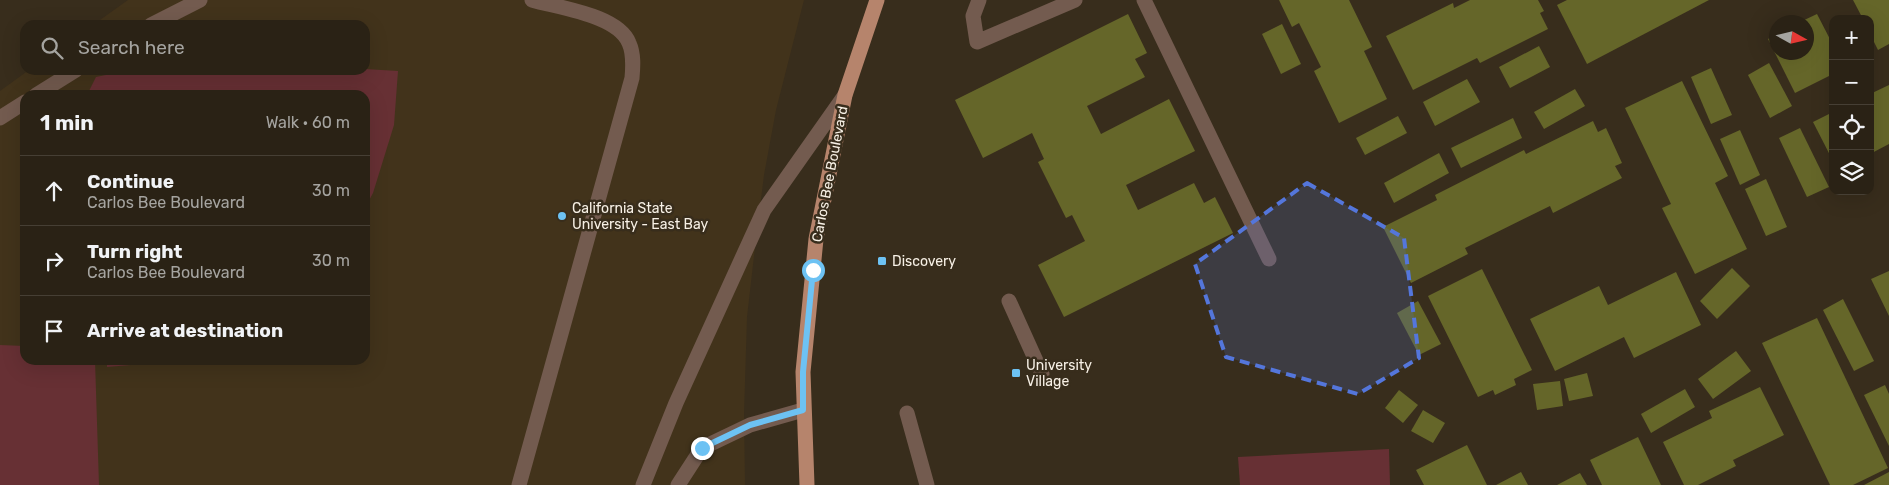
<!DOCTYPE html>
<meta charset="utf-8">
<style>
body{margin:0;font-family:Rubik,sans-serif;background:#322a1e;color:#f1f3f6}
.controls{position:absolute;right:15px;top:15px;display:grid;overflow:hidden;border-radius:10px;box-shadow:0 5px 20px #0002}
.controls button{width:45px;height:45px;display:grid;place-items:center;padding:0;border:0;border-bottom:1px solid #463f34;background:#2a2215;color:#f1f3f6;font:25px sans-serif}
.compass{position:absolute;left:1769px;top:15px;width:45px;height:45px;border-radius:50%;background:#2a2215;box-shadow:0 5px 20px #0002;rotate:98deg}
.stop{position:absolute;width:15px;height:15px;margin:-11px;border:4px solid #6dc2f3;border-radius:50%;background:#fff}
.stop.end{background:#6dc2f3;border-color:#fff;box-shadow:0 1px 5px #0008}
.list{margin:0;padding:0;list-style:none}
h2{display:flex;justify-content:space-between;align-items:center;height:65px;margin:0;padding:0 20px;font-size:21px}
h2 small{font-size:16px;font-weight:400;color:#a5a4a0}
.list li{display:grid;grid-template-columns:32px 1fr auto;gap:15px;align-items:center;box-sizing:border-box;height:70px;padding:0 20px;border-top:1px solid #463f34}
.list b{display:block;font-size:19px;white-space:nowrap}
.list p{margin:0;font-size:16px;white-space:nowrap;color:#a5a4a0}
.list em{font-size:16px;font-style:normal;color:#a5a4a0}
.icon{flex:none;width:28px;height:28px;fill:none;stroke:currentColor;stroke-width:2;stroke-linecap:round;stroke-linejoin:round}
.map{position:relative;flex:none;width:1889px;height:485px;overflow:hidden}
.search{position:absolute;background:#2a2215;box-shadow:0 5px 20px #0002;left:20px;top:20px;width:350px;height:55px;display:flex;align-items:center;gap:12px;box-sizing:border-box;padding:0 18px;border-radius:15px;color:#a5a4a0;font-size:19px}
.panel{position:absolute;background:#2a2215;box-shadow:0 5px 20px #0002;left:20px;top:90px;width:350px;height:275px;border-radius:15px}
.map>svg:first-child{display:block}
.built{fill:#42331b;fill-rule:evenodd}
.green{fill:#673034}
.building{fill:#656629}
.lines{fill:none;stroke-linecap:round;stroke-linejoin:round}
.minor{stroke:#735b4f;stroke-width:15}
.major{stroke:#b6846c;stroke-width:15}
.route{stroke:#6dc2f3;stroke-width:6}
.marked{fill:#5476db;fill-opacity:0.2;stroke:#5476db;stroke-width:4;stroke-dasharray:10 6;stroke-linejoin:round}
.poi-dot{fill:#6dc2f3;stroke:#382d1c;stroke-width:2}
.labels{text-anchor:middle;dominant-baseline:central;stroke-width:5;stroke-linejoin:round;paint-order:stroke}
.street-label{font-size:14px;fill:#f7f0e5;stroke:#382d1c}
.poi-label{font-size:14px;fill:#f7f0e5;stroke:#382d1c;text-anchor:start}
</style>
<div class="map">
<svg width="1889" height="485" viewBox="0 0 1889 485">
<rect width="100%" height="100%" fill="#382d1c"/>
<path class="built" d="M 128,0 L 804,0 L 776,110 L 764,175 L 754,256 L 747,317 L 744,414 L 745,485 L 0,485 L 0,91 L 29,70 L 365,70 L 365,25 L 93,25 ZM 25,95 L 365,95 L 365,360 L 25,360 Z"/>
<g class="green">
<polygon points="365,69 398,71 394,125 373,193 365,208 365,95 87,95 96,77 130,70"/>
<polygon points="0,345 25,346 25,360 95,360 99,485 0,485"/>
<polygon points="107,360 190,360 107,367"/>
<polygon points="1389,449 1390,485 1240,485 1238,457"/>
</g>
<g class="building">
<polygon points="1279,0 1349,0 1372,47 1364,51 1387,99 1339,123 1314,71 1321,67 1299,23 1292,27"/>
<polygon points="1470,0 1538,0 1544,11 1540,13 1548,29 1480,63 1477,58 1413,90 1386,36 1453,3 1454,8"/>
<polygon points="1567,0 1709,0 1587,64 1557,5"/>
<polygon points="1853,0 1889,0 1889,44 1878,50 1870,34 1870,19 1863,19"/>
<polygon points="1128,14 1147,53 1135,59 1145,77 1087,106 1101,134 1169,99 1195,151 1126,185 1138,210 1194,183 1204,203 1215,197 1233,233 1064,317 1038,265 1085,241 1072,215 1066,218 1038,162 1044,159 1032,133 983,158 955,100"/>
<polygon points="1817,14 1833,45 1833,74 1795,93 1768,39 1776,34 1776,52 1806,52 1806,22 1800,22"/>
<polygon points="1282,24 1301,64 1281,74 1262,34"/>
<polygon points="1539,46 1550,67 1510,88 1499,67"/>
<polygon points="1769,63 1792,106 1770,118 1748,75"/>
<polygon points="1711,68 1732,115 1711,124 1691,77"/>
<polygon points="1467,79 1480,102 1435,126 1423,102"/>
<polygon points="1682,81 1728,176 1715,183 1747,249 1695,274 1662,208 1671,204 1625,108"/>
<polygon points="1889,85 1889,144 1870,154 1870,94"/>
<polygon points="1575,89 1585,106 1544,129 1534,112"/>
<polygon points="1833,112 1833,161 1813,122"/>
<polygon points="1398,116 1407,133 1365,155 1356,138"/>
<polygon points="1513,118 1522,138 1461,168 1451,148"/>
<polygon points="1593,121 1598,132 1606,128 1622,163 1615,166 1622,178 1553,213 1550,206 1465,248 1468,254 1411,283 1383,227 1437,200 1435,195 1524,150 1526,154"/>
<polygon points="1800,128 1829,187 1807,197 1779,138"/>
<polygon points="1740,130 1760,175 1740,185 1720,139"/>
<polygon points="1439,153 1449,173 1394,203 1384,183"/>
<polygon points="1766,179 1787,227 1766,236 1745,189"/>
<polygon points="1732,268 1750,286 1717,319 1700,301"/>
<polygon points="1482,269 1532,370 1514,379 1516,385 1495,395 1493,390 1478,397 1428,296"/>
<polygon points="1889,271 1889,316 1871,279"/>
<polygon points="1676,272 1701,325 1634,358 1624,337 1555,371 1530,319 1599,286 1608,305"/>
<polygon points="1843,299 1874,361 1854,371 1823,310"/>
<polygon points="1418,301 1441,344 1419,355 1397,313"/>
<polygon points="1817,318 1888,468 1853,485 1830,485 1762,343"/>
<polygon points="1736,351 1751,371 1713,399 1698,379"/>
<polygon points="1587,373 1593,396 1569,401 1564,379"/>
<polygon points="1560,381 1563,406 1537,410 1533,384"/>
<polygon points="1885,385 1889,394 1889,446 1864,395"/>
<polygon points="1760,387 1784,435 1733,460 1736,466 1698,485 1684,485 1663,442 1712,418 1709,411"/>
<polygon points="1685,389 1695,407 1651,433 1641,414"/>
<polygon points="1399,390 1418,405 1403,423 1385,408"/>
<polygon points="1423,410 1445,423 1433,443 1411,431"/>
<polygon points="1638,437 1661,485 1602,485 1590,460"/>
<polygon points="1467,445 1487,485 1424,485 1416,470"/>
<polygon points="1521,472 1528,485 1496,485"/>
<polygon points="1889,472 1889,485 1864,485"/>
<polygon points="1580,473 1587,485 1557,485"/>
</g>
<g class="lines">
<g class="minor">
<polyline points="979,0 973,16 977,42 1075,0"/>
<polyline points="1144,0 1269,259"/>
<polyline points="151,25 200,0"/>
<polyline points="36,95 76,70"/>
<polyline points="0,118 25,102"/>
<polyline points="1009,301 1042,374"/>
<polyline points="907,413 927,485"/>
<path d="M 519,485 L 632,78 C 633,67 634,54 629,43 C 618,15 559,8 532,0"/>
<polyline points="643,485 676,403 764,210 845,95"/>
<polyline points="678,485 702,448 750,425 803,410"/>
</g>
<polyline class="major" points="807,485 803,372 816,239 845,95 877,0"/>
</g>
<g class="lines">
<polyline class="route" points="702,448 750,425 803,410 803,372 813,270"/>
</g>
<path class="marked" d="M 1307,183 L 1404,238 L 1419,358 L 1358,394 L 1226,357 L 1195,264 Z"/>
<g class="poi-dot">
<circle cx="562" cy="216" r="5"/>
<rect x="877" y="256" width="10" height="10" rx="2.5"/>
<rect x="1011" y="368" width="10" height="10" rx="2.5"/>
</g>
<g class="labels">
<g class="street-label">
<text transform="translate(830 174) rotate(-79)">Carlos Bee Boulevard</text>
</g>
<g class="poi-label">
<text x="572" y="208">California State<tspan x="572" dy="16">University - East Bay</tspan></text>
<text x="892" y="261">Discovery</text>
<text x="1026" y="365">University<tspan x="1026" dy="16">Village</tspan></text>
</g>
</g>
</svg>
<div class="controls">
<button>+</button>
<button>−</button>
<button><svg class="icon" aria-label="locate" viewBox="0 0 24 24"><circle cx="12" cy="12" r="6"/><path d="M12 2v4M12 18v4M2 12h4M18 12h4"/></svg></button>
<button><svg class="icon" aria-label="layers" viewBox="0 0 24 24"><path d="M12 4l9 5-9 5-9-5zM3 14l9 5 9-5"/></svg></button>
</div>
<svg class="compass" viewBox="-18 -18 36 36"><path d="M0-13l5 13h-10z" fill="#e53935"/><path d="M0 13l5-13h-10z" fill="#a5a4a0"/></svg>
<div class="stop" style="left:813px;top:270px"></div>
<div class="stop end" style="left:702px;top:448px"></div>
<div class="search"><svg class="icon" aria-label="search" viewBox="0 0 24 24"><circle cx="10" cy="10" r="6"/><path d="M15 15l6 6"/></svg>Search here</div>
<section class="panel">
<h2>1 min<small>Walk · 60 m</small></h2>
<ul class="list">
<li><svg class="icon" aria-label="ahead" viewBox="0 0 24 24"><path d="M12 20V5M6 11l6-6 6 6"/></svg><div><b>Continue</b><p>Carlos Bee Boulevard</p></div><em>30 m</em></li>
<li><svg class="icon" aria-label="right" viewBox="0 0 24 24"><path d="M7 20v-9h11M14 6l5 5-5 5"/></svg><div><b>Turn right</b><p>Carlos Bee Boulevard</p></div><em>30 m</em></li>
<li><svg class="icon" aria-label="arrive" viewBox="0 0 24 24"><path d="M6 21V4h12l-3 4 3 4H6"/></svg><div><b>Arrive at destination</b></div></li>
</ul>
</section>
</div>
